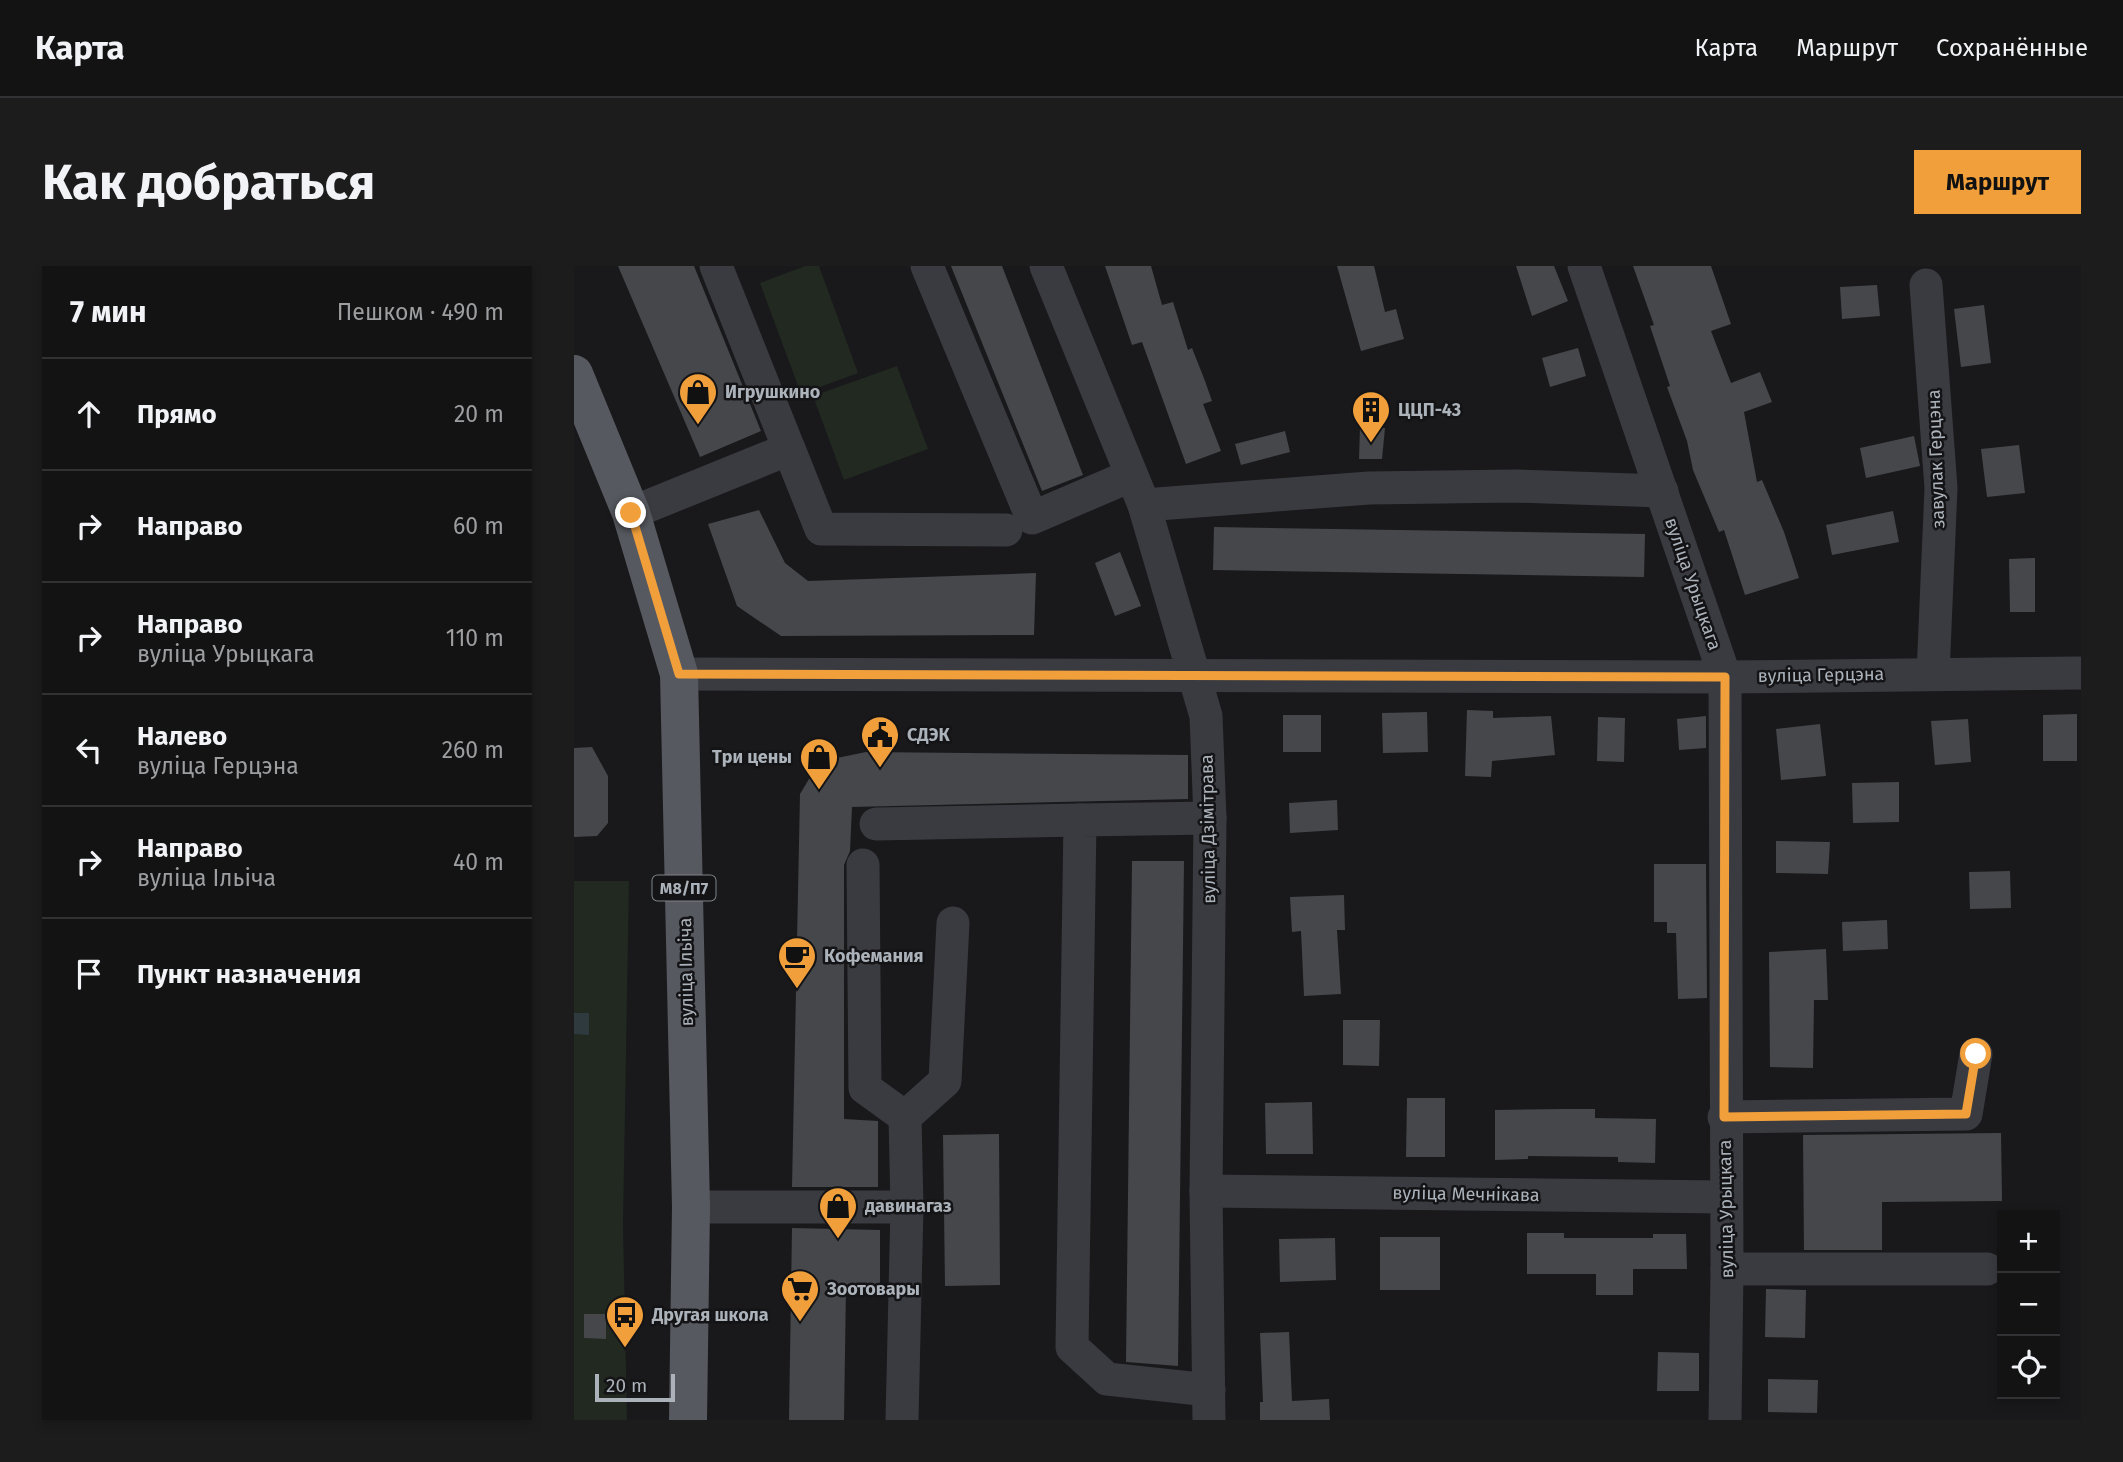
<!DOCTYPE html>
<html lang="ru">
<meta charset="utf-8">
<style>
body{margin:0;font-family:"Fira Sans",sans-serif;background:#1c1c1d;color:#f1f3f6}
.controls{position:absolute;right:21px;bottom:21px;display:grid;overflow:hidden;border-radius:0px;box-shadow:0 4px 10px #0003}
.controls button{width:63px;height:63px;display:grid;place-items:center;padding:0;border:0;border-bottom:2px solid #323234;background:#131314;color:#f1f3f6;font:35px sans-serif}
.scale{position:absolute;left:21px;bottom:18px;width:80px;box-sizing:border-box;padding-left:7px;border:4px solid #abb2ba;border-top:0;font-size:19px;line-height:24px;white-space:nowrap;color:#abb2ba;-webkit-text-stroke:5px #141416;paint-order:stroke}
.stop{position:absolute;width:21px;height:21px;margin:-16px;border:5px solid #f19f3b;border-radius:50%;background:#fff}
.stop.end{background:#f19f3b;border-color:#fff;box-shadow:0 2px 7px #0008}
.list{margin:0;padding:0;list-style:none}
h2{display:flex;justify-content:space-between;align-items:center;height:91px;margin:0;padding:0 28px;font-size:30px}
h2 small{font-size:23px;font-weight:400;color:#9d9ea0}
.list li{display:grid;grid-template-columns:46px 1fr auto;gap:21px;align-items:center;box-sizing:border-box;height:112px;padding:0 28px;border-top:2px solid #323234}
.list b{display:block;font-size:26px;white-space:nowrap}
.list p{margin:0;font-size:23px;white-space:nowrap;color:#9d9ea0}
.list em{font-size:23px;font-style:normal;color:#9d9ea0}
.icon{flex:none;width:38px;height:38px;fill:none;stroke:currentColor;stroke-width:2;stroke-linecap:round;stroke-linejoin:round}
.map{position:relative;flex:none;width:1507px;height:1154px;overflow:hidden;border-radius:0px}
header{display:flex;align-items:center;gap:42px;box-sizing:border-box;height:98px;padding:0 35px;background:#131314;border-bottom:2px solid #323234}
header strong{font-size:33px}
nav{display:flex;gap:38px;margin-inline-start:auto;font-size:24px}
.intro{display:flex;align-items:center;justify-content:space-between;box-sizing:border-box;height:168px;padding:0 42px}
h1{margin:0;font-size:49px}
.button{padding:18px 32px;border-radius:0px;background:#f19f3b;color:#111;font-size:24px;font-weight:700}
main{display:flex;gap:42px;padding:0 42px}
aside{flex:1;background:#131314;border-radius:0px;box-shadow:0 4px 10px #0003}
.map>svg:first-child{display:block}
.green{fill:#212921}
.water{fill:#2f3a3f}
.building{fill:#45474b}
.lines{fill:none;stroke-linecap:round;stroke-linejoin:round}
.minor{stroke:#3a3b40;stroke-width:33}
.major{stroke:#56595f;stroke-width:38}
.route{stroke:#f19f3b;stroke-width:9}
.labels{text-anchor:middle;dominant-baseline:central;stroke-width:5;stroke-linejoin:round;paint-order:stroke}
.shield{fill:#141416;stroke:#7e8389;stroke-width:2}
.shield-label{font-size:16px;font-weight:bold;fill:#abb2ba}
.poi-label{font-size:18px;font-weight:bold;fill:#abb2ba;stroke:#141416;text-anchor:start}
.street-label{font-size:18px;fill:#abb2ba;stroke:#141416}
</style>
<header>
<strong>Карта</strong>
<nav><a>Карта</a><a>Маршрут</a><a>Сохранённые</a></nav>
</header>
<div class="intro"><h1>Как добраться</h1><a class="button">Маршрут</a></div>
<main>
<aside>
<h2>7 мин<small>Пешком · 490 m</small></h2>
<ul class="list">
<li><svg class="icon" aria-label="ahead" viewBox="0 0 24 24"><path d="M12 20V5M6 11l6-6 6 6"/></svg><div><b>Прямо</b></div><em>20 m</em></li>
<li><svg class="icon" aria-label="right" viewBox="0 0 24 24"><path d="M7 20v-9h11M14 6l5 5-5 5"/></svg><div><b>Направо</b></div><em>60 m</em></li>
<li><svg class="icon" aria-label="right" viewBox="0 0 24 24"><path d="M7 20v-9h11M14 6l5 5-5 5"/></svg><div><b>Направо</b><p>вуліца Урыцкага</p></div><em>110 m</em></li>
<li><svg class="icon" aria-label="left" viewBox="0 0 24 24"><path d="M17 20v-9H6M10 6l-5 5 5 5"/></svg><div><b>Налево</b><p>вуліца Герцэна</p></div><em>260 m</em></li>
<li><svg class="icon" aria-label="right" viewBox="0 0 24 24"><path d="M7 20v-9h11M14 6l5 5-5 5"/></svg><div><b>Направо</b><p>вуліца Ільіча</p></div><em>40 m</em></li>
<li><svg class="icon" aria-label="arrive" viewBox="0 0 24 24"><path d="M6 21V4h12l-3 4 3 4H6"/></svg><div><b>Пункт назначения</b></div></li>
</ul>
</aside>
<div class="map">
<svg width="1507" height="1154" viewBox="0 0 1507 1154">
<rect width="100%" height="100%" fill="#19191b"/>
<g class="green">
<polygon points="231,0 245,0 284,107 227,128 186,17"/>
<polygon points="323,100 354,183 270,214 239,130"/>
<polygon points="0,615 55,615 49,958 53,1154 0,1154"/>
</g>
<polygon class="water" points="0,747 15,747 15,769 0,768"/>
<g class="building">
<polygon points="44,0 120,0 187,165 126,191"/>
<polygon points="377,0 428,0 509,209 468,225"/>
<polygon points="531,0 577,0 588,39 599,36 614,84 618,82 631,115 638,135 629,138 647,185 612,198 568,76 558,79"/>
<polygon points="763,0 800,0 811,46 822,43 830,73 787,85"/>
<polygon points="942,0 980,0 994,35 958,50"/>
<polygon points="1059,0 1137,0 1157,58 1137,65 1157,117 1186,106 1198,136 1170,146 1183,216 1188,214 1210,266 1225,312 1171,329 1150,264 1145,266 1119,204 1113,175 1093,121 1096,120 1076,60 1080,59"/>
<polygon points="1303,19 1306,50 1268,53 1266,21"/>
<polygon points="1410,39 1417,97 1387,101 1380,43"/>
<polygon points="1004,82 1012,110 976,121 968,92"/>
<polygon points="786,161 811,162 808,193 785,193"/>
<polygon points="711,165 716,186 667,199 661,178"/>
<polygon points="1340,170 1346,200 1292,212 1286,182"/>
<polygon points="1445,179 1451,227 1413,231 1407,183"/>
<polygon points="185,244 211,297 234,315 462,307 460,369 207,370 163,340 134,258"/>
<polygon points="1319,245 1325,276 1258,289 1252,259"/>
<polygon points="640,261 1071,268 1070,311 639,304"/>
<polygon points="546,286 567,340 541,350 521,297"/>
<polygon points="1461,292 1461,346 1436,346 1435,293"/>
<polygon points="893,444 919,445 919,452 977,450 981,489 918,495 917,511 891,510"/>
<polygon points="853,446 854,486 809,487 808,447"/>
<polygon points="1503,448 1503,495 1469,495 1469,449"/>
<rect x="709" y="449" width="38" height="37"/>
<polygon points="1132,450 1132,482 1105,484 1103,453"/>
<polygon points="1024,451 1051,452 1050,496 1023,495"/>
<polygon points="1394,453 1397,496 1361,499 1357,455"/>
<polygon points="1246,458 1252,510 1207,514 1202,463"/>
<polygon points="18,481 34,510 34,557 23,570 0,571 0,482"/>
<polygon points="292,486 614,489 614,533 278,541 276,585 270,599 270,853 304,855 304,921 218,921 226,528 238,508 253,494"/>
<polygon points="1325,516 1325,556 1279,557 1278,517"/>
<polygon points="763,534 764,564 716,567 715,537"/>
<polygon points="1202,575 1256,576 1254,608 1202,607"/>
<polygon points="558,595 610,595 604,1100 552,1096"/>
<polygon points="1080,598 1132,598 1133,732 1104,733 1102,667 1093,667 1093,656 1080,656"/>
<polygon points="1436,605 1437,642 1396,643 1395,606"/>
<polygon points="770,629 771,664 763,664 767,728 730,730 727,665 718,666 716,631"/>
<polygon points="1313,654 1314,683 1269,685 1268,656"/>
<polygon points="1252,683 1254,734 1240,734 1239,802 1196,801 1195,686"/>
<polygon points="769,754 806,754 805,800 769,799"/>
<polygon points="833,832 871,832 871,891 832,891"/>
<polygon points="738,836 739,888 692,888 691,837"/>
<polygon points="989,843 1021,843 1021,852 1082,853 1081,897 1044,896 1044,891 954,890 954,893 921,894 921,844"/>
<polygon points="1427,867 1428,935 1308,936 1308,984 1230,984 1229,869"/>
<polygon points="425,868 426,1019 371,1020 369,869"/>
<polygon points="218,962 306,964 306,1021 272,1020 270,1154 215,1154"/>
<polygon points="953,967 990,967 990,972 1079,972 1079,968 1112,968 1113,1003 1059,1003 1059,1029 1022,1029 1022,1008 953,1008"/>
<rect x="806" y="971" width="60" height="53"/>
<polygon points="761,972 762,1014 706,1016 705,973"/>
<polygon points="1192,1023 1232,1024 1231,1072 1191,1071"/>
<polygon points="10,1048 32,1048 32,1073 10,1072"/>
<polygon points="715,1066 718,1135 755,1133 756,1154 686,1154 686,1136 689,1136 686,1067"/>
<polygon points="1084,1086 1125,1087 1125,1125 1083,1125"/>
<polygon points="1194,1113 1244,1114 1243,1147 1194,1146"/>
</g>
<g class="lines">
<g class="minor">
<polyline points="353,0 458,252 556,210"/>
<polyline points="472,0 570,239 632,450 636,552 632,925 635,1154"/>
<polyline points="1010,0 1151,411 1153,1003 1151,1154"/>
<polyline points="1352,19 1367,222 1359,408"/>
<polyline points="215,183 247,263 432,264"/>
<polyline points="570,239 795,222 941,220 1088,225"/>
<polyline points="57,247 215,183 142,0"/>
<polyline points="105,408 1151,411 1507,407"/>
<polyline points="302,558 506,554"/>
<polyline points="331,851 371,815 379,657"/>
<polyline points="1150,851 1392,848 1402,788"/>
<polyline points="632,925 1151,931"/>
<polyline points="117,941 333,941 331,851 291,822 289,599"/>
<polyline points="1153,1003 1413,1003"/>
<polyline points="635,1124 533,1113 498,1081 506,554 636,552"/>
<polyline points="328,1154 333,941"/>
</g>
<polyline class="major" points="0,108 57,247 105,408 117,941 114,1154"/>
</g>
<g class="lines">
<polyline class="route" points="57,247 105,408 1151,411 1150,851 1392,848 1402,788"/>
</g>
<defs>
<symbol id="shop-pin" viewBox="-11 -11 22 30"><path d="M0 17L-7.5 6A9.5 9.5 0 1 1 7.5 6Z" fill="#f19f3b" stroke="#141416"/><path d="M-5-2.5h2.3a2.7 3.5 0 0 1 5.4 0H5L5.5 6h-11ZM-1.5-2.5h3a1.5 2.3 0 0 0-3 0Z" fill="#111"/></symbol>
<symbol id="building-pin" viewBox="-11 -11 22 30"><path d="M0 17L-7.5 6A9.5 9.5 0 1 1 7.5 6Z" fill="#f19f3b" stroke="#141416"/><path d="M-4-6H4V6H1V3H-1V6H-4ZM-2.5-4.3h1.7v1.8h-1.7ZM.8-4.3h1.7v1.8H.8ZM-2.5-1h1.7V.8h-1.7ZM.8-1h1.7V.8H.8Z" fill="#111"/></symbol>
<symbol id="civic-pin" viewBox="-11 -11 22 30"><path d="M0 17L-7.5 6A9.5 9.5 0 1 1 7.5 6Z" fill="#f19f3b" stroke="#141416"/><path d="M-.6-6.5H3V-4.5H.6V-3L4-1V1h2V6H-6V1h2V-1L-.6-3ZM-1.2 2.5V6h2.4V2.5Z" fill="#111"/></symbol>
<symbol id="cafe-pin" viewBox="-11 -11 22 30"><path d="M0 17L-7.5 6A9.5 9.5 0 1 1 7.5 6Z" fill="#f19f3b" stroke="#141416"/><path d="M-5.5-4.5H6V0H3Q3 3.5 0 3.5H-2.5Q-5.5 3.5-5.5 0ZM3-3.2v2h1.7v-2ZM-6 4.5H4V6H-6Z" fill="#111"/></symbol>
<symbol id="supermarket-pin" viewBox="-11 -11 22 30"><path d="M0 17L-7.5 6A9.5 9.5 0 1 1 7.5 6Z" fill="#f19f3b" stroke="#141416"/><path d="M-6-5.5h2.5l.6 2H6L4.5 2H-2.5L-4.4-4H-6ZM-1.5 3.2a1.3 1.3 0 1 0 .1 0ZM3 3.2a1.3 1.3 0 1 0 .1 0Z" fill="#111"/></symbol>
<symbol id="bus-pin" viewBox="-11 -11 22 30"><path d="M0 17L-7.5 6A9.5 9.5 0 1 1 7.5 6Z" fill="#f19f3b" stroke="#141416"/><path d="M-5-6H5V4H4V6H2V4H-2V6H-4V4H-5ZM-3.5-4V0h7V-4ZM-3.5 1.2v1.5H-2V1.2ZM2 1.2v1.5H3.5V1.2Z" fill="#111"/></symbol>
</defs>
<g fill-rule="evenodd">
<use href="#shop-pin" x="102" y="104" width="44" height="60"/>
<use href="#building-pin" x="775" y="122" width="44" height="60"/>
<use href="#civic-pin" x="284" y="447" width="44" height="60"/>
<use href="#shop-pin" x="223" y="469" width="44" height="60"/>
<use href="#cafe-pin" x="201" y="668" width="44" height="60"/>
<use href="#shop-pin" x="242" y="918" width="44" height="60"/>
<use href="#supermarket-pin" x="204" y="1001" width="44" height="60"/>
<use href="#bus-pin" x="29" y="1027" width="44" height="60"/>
</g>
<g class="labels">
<rect class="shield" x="78.5" y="609.5" width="63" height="25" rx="5"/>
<g class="shield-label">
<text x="110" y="622">М8/П7</text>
</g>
<g class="poi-label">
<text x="151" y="126">Игрушкино</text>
<text x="824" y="144">ЦЦП-43</text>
<text x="333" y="469">СДЭК</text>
<text x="218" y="491" text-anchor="end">Три цены</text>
<text x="250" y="690">Кофемания</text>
<text x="291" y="940">давинагаз</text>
<text x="253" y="1023">Зоотовары</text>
<text x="78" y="1049">Другая школа</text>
</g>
<g class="street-label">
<text transform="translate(1362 193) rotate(-92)">завулак Герцэна</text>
<text transform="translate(1119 318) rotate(71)">вуліца Урыцкага</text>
<text transform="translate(1247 409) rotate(-1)">вуліца Герцэна</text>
<text transform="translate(634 563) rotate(-91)">вуліца Дзімітрава</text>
<text transform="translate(112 706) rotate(-91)">вуліца Ільіча</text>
<text transform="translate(892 928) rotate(1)">вуліца Мечнікава</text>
<text transform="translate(1152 943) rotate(-91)">вуліца Урыцкага</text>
</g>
</g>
</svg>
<div class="controls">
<button>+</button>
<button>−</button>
<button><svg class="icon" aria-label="locate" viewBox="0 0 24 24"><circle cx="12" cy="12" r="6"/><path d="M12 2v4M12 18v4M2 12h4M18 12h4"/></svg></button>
</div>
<div class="scale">20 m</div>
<div class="stop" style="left:1402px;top:788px"></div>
<div class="stop end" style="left:57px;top:247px"></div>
</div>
</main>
